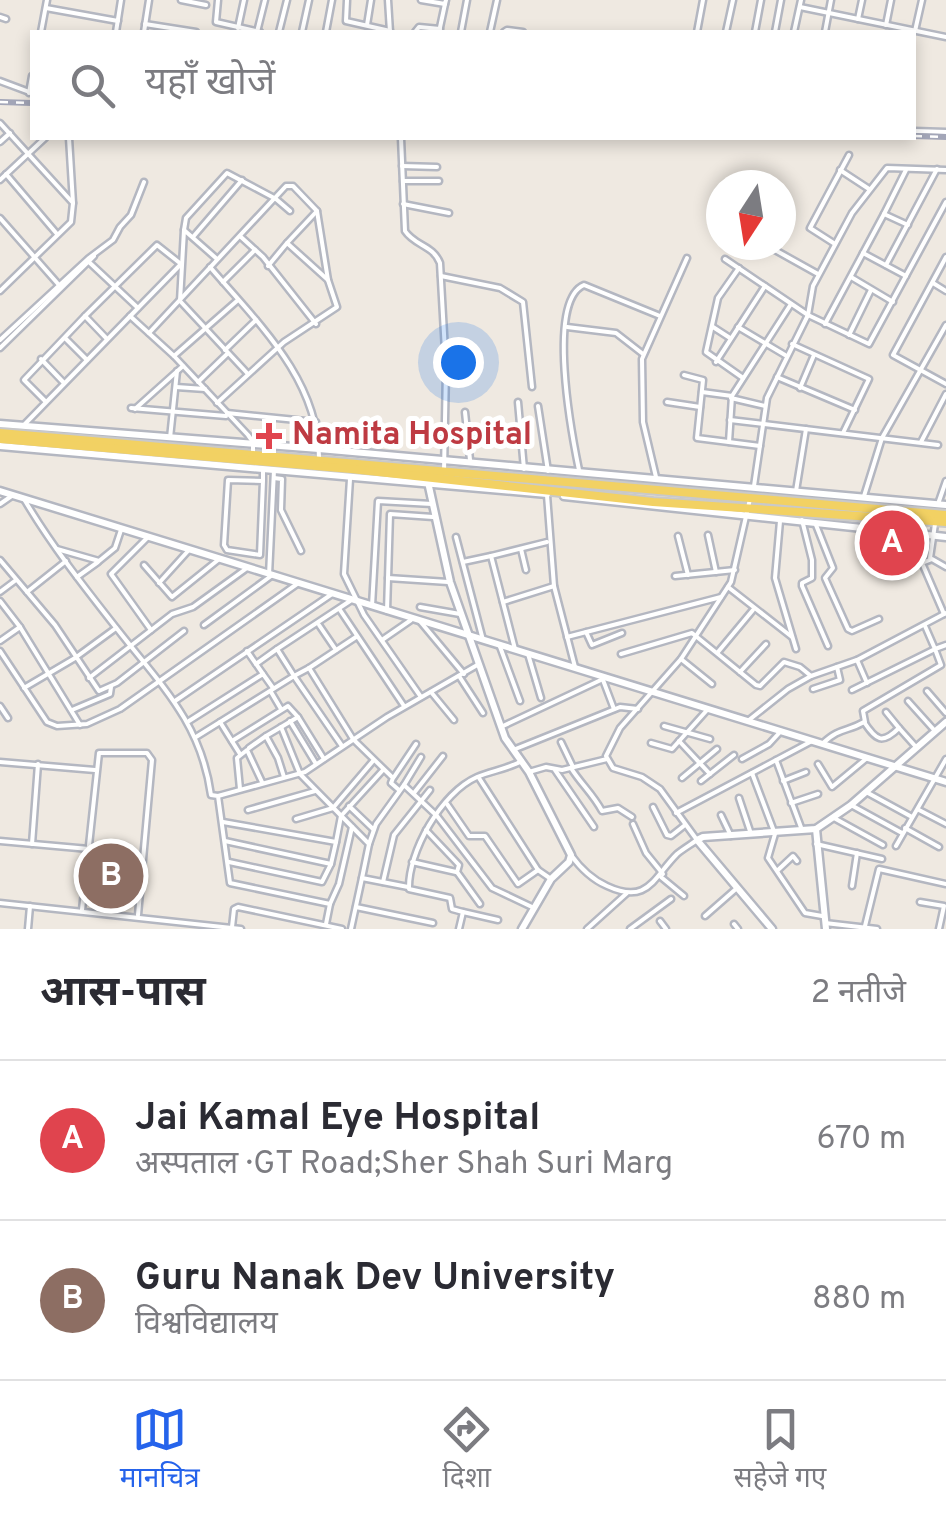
<!DOCTYPE html>
<html lang="hi">
<meta charset="utf-8">
<style>
body{margin:0;font-family:Overpass,"Noto Sans Devanagari",sans-serif;background:#f7f7f7;color:#2b2b33}
.compass{position:absolute;left:706px;top:170px;width:90px;height:90px;border-radius:50%;background:#fff;box-shadow:0 5px 15px #0003;rotate:192deg}
.you{position:absolute;left:458px;top:362px;width:35px;height:35px;margin:-25px;border:8px solid #fff;border-radius:50%;background:#1a73e8;box-shadow:0 0 0 15px #1a73e833}
.badge{display:grid;place-items:center;width:65px;height:65px;border-radius:50%;background:#2563eb;color:#fff;font-size:32px;font-weight:700}
.pin{position:absolute;translate:-50% -50%;border:5px solid #fff;box-shadow:0 2px 10px #0006}
.list{margin:0;padding:0;list-style:none}
h2{display:flex;justify-content:space-between;align-items:center;height:130px;margin:0;padding:0 40px;font-size:42px}
h2 small{font-size:32px;font-weight:400;color:#7c7c81}
.list li{display:grid;grid-template-columns:65px 1fr auto;gap:30px;align-items:center;box-sizing:border-box;height:160px;padding:0 40px;border-top:2px solid #e1e1e2}
.list b{display:block;font-size:38px;white-space:nowrap}
.list p{margin:0;font-size:32px;white-space:nowrap;color:#7c7c81}
.list em{font-size:32px;font-style:normal;color:#7c7c81}
.icon{flex:none;width:55px;height:55px;fill:none;stroke:currentColor;stroke-width:2;stroke-linecap:round;stroke-linejoin:round}
.map{position:relative;flex:none;width:946px;height:929px;overflow:hidden}
.search{position:absolute;background:#fff;box-shadow:0 5px 15px #0003;left:30px;right:30px;top:30px;height:110px;display:flex;align-items:center;gap:25px;box-sizing:border-box;padding:0 35px;border-radius:0px;color:#7c7c81;font-size:38px}
.sheet{height:450px;background:#fff}
nav{display:flex;justify-content:space-around;align-items:center;box-sizing:border-box;height:140px;border-top:2px solid #e1e1e2;background:#fff;font-size:28px;color:#7c7c81}
nav a{display:grid;justify-items:center;gap:5px}
nav .on{color:#2563eb}
.map>svg:first-child{display:block}
.lines{fill:none;stroke-linecap:round;stroke-linejoin:round}
.street-casing{stroke:#b4b7c1;stroke-width:9}
.secondary-casing{stroke:#b4b7c1;stroke-width:11}
.primary-casing{stroke:#c9c9c9;stroke-width:12}
.street{stroke:#fff;stroke-width:4}
.secondary{stroke:#fff;stroke-width:6}
.primary{stroke:#f2d163;stroke-width:8}
.rail-casing{stroke:#a3a6b8;stroke-width:6}
.rail{stroke:#fff;stroke-width:2.5;stroke-dasharray:8;stroke-linecap:butt}
.health-dot{fill:#e0444e;stroke:#fff;stroke-width:4}
.labels{text-anchor:middle;dominant-baseline:central;stroke-width:10;stroke-linejoin:round;paint-order:stroke}
.health-label{font-size:32px;font-weight:bold;fill:#be3a42;stroke:#fff;text-anchor:start}
</style>
<div class="map">
<svg width="946" height="929" viewBox="0 0 946 929">
<rect width="100%" height="100%" fill="#efe9e1"/>
<g class="lines">
<defs>
<g id="street">
<polyline points="181,0 206,5"/>
<polyline points="218,0 216,22 260,32"/>
<polyline points="347,0 346,21 390,31"/>
<polyline points="388,0 390,32"/>
<polyline points="421,0 445,4 446,0"/>
<polyline points="800,7 946,37"/>
<polyline points="46,8 118,21"/>
<polyline points="0,17 6,19"/>
<polyline points="858,19 862,0"/>
<polyline points="145,24 196,32"/>
<polyline points="367,25 371,0"/>
<polyline points="886,25 891,0"/>
<polyline points="238,28 244,0"/>
<polyline points="915,31 922,0"/>
<polyline points="41,32 47,0"/>
<polyline points="116,32 121,0"/>
<polyline points="144,32 149,0"/>
<polyline points="257,32 265,0"/>
<polyline points="279,32 287,0"/>
<polyline points="302,32 309,0"/>
<polyline points="326,32 332,0"/>
<polyline points="415,32 419,27 440,29"/>
<polyline points="439,32 445,4"/>
<polyline points="461,32 467,0"/>
<polyline points="490,32 497,0"/>
<polyline points="504,32 507,30 523,32"/>
<polyline points="697,32 703,0"/>
<polyline points="726,32 733,0"/>
<polyline points="755,32 761,0"/>
<polyline points="775,32 781,0"/>
<polyline points="794,32 801,0"/>
<polyline points="825,32 831,0"/>
<polyline points="0,81 32,93"/>
<polyline points="29,93 32,76"/>
<polyline points="0,123 73,203 71,222 0,291"/>
<polyline points="914,131 946,132"/>
<polyline points="69,138 73,203"/>
<path d="M 401,138 L 405,231 C 415,246 433,245 440,263 L 446,369 L 444,471"/>
<polyline points="0,142 10,133"/>
<polyline points="402,166 437,167"/>
<polyline points="840,170 869,189"/>
<polyline points="906,170 884,214 908,225"/>
<polyline points="6,174 57,234"/>
<polyline points="0,180 45,138"/>
<polyline points="403,181 439,181"/>
<polyline points="403,204 449,213"/>
<polyline points="0,218 59,285"/>
<polyline points="184,230 186,218 227,173 276,199 290,211"/>
<polyline points="193,237 242,180"/>
<polyline points="241,237 263,257 316,324"/>
<polyline points="287,243 317,211"/>
<polyline points="835,244 810,228 849,155"/>
<polyline points="766,245 818,274"/>
<polyline points="863,253 906,276"/>
<polyline points="946,257 893,355 946,384"/>
<polyline points="217,259 184,230 180,301 248,374"/>
<polyline points="725,259 808,315 869,344 946,202"/>
<polyline points="90,263 138,308"/>
<polyline points="886,265 937,169"/>
<polyline points="268,266 287,243 328,280"/>
<path d="M 210,267 C 258,323 318,379 319,457"/>
<polyline points="739,268 718,298 706,352 743,378"/>
<polyline points="441,276 500,288 523,302 532,387"/>
<polyline points="851,277 893,302"/>
<polyline points="223,282 255,250"/>
<polyline points="933,283 946,291"/>
<polyline points="130,316 174,356 248,435 253,442 253,455"/>
<polyline points="825,324 884,214"/>
<polyline points="567,327 616,333 643,354"/>
<polyline points="713,327 730,338"/>
<polyline points="738,327 785,355"/>
<polyline points="149,333 286,186 293,186 317,211 328,280 337,307 284,342 217,403"/>
<polyline points="849,335 871,290"/>
<polyline points="66,339 87,360"/>
<polyline points="0,340 89,258 113,240 120,227 131,215 144,182"/>
<polyline points="792,344 869,379 843,433"/>
<polyline points="0,348 94,256"/>
<polyline points="225,350 256,320"/>
<polyline points="174,356 238,300"/>
<polyline points="41,359 64,383"/>
<polyline points="716,362 765,286"/>
<polyline points="684,375 703,380 697,438 760,446"/>
<polyline points="777,377 855,410"/>
<polyline points="198,382 227,354"/>
<polyline points="176,387 205,389"/>
<polyline points="800,388 814,355"/>
<polyline points="702,392 732,396 729,442"/>
<polyline points="732,396 791,304"/>
<polyline points="731,398 765,406"/>
<polyline points="45,401 24,380 85,316 107,339"/>
<polyline points="518,402 524,469"/>
<polyline points="667,402 700,407"/>
<polyline points="538,406 548,471"/>
<polyline points="131,408 226,416"/>
<polyline points="135,409 183,366"/>
<polyline points="465,412 470,460"/>
<polyline points="227,413 316,422"/>
<polyline points="730,420 938,445"/>
<polyline points="23,426 181,264 157,245 85,316"/>
<polyline points="170,438 177,371"/>
<polyline points="921,442 946,394"/>
<path d="M 579,470 C 572,436 546,301 584,285 L 660,316"/>
<polyline points="656,477 643,422 642,359 687,258"/>
<polyline points="274,478 282,479 281,510 301,551"/>
<polyline points="350,479 344,574 364,615 421,697"/>
<polyline points="263,481 228,480 224,545 227,550 260,555 263,481 263,469"/>
<polyline points="754,486 767,398 808,315 813,286 852,213 887,168 946,170"/>
<polyline points="796,491 806,429"/>
<polyline points="547,495 554,586 575,667"/>
<polyline points="864,496 882,438 946,325"/>
<path d="M 24,499 C 51,545 85,588 118,630 C 161,685 201,723 211,795 L 218,796 L 230,883 L 330,904 L 339,884 L 352,827"/>
<polyline points="0,504 13,495"/>
<polyline points="938,504 946,481"/>
<polyline points="802,520 812,560 812,578 802,583 802,586 828,646"/>
<polyline points="780,521 775,578 796,649"/>
<polyline points="816,525 833,568 825,578 848,629 852,631 879,619"/>
<polyline points="708,535 716,572"/>
<polyline points="678,536 688,575"/>
<polyline points="456,537 483,640"/>
<polyline points="147,538 111,574 151,630"/>
<polyline points="57,549 99,561 115,548 121,530"/>
<polyline points="521,549 526,570"/>
<polyline points="930,558 935,524"/>
<polyline points="0,560 55,625 99,691 117,683 184,631"/>
<polyline points="463,562 491,556"/>
<polyline points="144,565 172,597 218,560"/>
<polyline points="269,575 274,470"/>
<polyline points="675,576 735,570"/>
<polyline points="77,577 98,562"/>
<polyline points="388,578 448,582"/>
<polyline points="159,583 188,551"/>
<polyline points="728,587 792,637"/>
<polyline points="0,592 16,580"/>
<polyline points="27,592 66,561"/>
<polyline points="0,601 20,627"/>
<polyline points="503,602 554,586"/>
<polyline points="372,606 378,501 432,504"/>
<polyline points="420,607 460,614"/>
<polyline points="340,610 404,706"/>
<polyline points="387,611 390,514 433,517"/>
<polyline points="944,614 922,563 932,559 946,567"/>
<polyline points="419,620 464,674"/>
<polyline points="204,625 271,576"/>
<polyline points="319,625 336,650"/>
<polyline points="586,632 592,645 622,633"/>
<polyline points="567,637 721,597"/>
<polyline points="382,640 411,620"/>
<polyline points="0,641 20,627 80,725"/>
<polyline points="499,644 520,701"/>
<polyline points="515,649 491,556 547,542"/>
<polyline points="0,651 47,722 57,726 87,724 120,709 297,584"/>
<polyline points="247,651 263,674"/>
<polyline points="718,652 753,610"/>
<polyline points="528,654 541,698"/>
<polyline points="621,654 692,633 756,685 760,686 784,662 800,667 811,676"/>
<polyline points="681,659 712,684"/>
<polyline points="857,660 867,683"/>
<polyline points="256,664 277,649"/>
<polyline points="309,668 356,637"/>
<polyline points="740,672 766,644"/>
<polyline points="459,676 483,713"/>
<polyline points="89,678 172,614 193,607 247,568"/>
<polyline points="603,680 614,709"/>
<polyline points="24,688 75,658 116,628"/>
<polyline points="813,689 840,680 837,667"/>
<polyline points="852,690 935,649 925,626"/>
<polyline points="927,691 946,713"/>
<polyline points="271,692 281,709"/>
<polyline points="431,692 454,720"/>
<polyline points="175,701 332,594"/>
<polyline points="908,701 935,731"/>
<polyline points="0,706 8,718"/>
<polyline points="72,710 110,694 111,687"/>
<polyline points="886,712 899,728"/>
<polyline points="749,720 788,689 811,676 857,660 946,613"/>
<polyline points="189,721 263,674 273,688"/>
<polyline points="290,721 316,764"/>
<polyline points="220,722 240,754"/>
<polyline points="865,722 863,711 941,665 935,649 946,645"/>
<polyline points="503,726 603,679"/>
<polyline points="664,726 710,739"/>
<polyline points="281,727 300,774 369,844 362,878 408,887"/>
<polyline points="266,736 298,717 324,759"/>
<polyline points="196,737 294,676 277,649 350,601"/>
<polyline points="232,741 288,706 298,717"/>
<polyline points="679,741 710,774"/>
<polyline points="561,742 573,767"/>
<polyline points="651,743 672,749 708,709"/>
<path d="M 822,744 C 840,727 847,732 864,722 C 876,740 882,745 899,728 L 916,747"/>
<polyline points="342,746 294,676 309,668 353,739 393,778 391,783 399,790"/>
<polyline points="249,748 266,736 278,758 284,777"/>
<polyline points="513,750 620,707 638,709"/>
<polyline points="742,759 769,744 781,731"/>
<polyline points="776,760 802,830"/>
<polyline points="0,762 95,770"/>
<polyline points="818,764 832,787 867,758"/>
<path d="M 571,768 C 581,784 593,794 602,811 L 618,808 L 632,817"/>
<polyline points="555,770 594,827"/>
<polyline points="529,772 546,767 562,770 607,759"/>
<polyline points="752,773 775,834 768,858 805,913 822,916"/>
<polyline points="394,777 416,744"/>
<polyline points="479,778 538,870"/>
<polyline points="682,778 717,749"/>
<polyline points="701,781 734,755"/>
<polyline points="783,781 806,772"/>
<polyline points="404,785 421,757"/>
<polyline points="240,789 237,758 247,750 262,782"/>
<polyline points="414,793 443,756"/>
<polyline points="868,793 912,817"/>
<polyline points="218,796 305,772 387,717 479,664"/>
<polyline points="739,798 750,831"/>
<polyline points="791,803 818,794"/>
<polyline points="447,804 469,836 485,836 518,884 538,870 551,879"/>
<polyline points="851,805 902,833"/>
<polyline points="349,806 373,829"/>
<polyline points="653,807 667,835 671,836 685,825"/>
<polyline points="248,810 315,791"/>
<polyline points="919,810 946,824"/>
<polyline points="676,813 812,741"/>
<polyline points="721,815 731,836"/>
<polyline points="834,818 883,845"/>
<polyline points="296,819 333,808 373,761"/>
<polyline points="223,822 336,842 331,864"/>
<polyline points="633,824 646,853 663,874"/>
<polyline points="905,828 939,847"/>
<polyline points="426,830 459,865 457,872 480,904"/>
<polyline points="0,841 89,849"/>
<polyline points="225,841 331,864 322,882 229,862"/>
<polyline points="336,842 341,816 383,770"/>
<polyline points="32,844 38,764"/>
<polyline points="369,844 376,824 404,785 437,816 492,888 532,907"/>
<polyline points="816,844 882,859"/>
<polyline points="896,846 946,759"/>
<path d="M 571,855 C 581,869 591,879 607,886 C 648,905 653,878 677,854 C 683,849 690,845 697,840 L 660,789 L 642,777 L 613,768 L 606,756 L 620,728 L 681,659 L 731,582 L 750,499"/>
<polyline points="412,862 456,872"/>
<polyline points="778,870 793,856 797,861"/>
<polyline points="661,877 684,896"/>
<polyline points="383,882 394,835 430,790"/>
<polyline points="852,886 857,853"/>
<polyline points="920,902 944,906 939,929"/>
<polyline points="0,903 241,929"/>
<polyline points="356,907 433,923"/>
<polyline points="82,910 99,753 147,753 152,760 138,915"/>
<polyline points="463,912 498,920"/>
<polyline points="705,916 737,888"/>
<polyline points="660,921 666,929"/>
<polyline points="825,923 877,929"/>
<polyline points="326,924 330,904"/>
<polyline points="734,924 738,929"/>
<polyline points="865,926 879,869 946,884"/>
<polyline points="232,927 234,909 238,907 342,929"/>
<polyline points="28,929 30,906"/>
<polyline points="351,929 362,878"/>
<path d="M 459,929 L 463,912 L 452,909 L 450,898 L 409,889 C 408,852 441,793 477,777 C 491,771 507,769 522,761"/>
<polyline points="587,929 627,893"/>
<polyline points="630,929 671,899"/>
</g>
<g id="secondary">
<polyline points="0,424 319,449 946,505"/>
<polyline points="0,446 547,494"/>
<polyline points="428,482 450,582 505,738 529,772 571,855 569,862 551,879 522,929"/>
<polyline points="0,491 946,782"/>
<polyline points="564,496 946,537"/>
<polyline points="816,829 826,929"/>
<polyline points="772,929 697,840 703,837 816,829 851,805 946,722"/>
</g>
<g id="primary">
<polyline points="0,433 946,515"/>
<polyline points="0,439 351,469 653,502 946,522"/>
</g>
</defs>
<use href="#street" class="street-casing"/>
<use href="#secondary" class="secondary-casing"/>
<use href="#primary" class="primary-casing"/>
<use href="#street" class="street"/>
<use href="#secondary" class="secondary"/>
<use href="#primary" class="primary"/>
<defs>
<g id="rail">
<polyline points="0,102 32,103"/>
<polyline points="914,136 946,137"/>
</g>
</defs>
<use href="#rail" class="rail-casing"/>
<use href="#rail" class="rail"/>
</g>
<path class="health-dot" d="M264 421h10v10h10v10h-10v10h-10v-10h-10v-10h10z"/>
<g class="labels">
<g class="health-label">
<text x="292" y="436">Namita Hospital</text>
</g>
</g>
</svg>
<svg class="compass" viewBox="-18 -18 36 36"><path d="M0-13l5 13h-10z" fill="#e53935"/><path d="M0 13l5-13h-10z" fill="#7c7c81"/></svg>
<div class="you"></div>
<div class="pin badge" style="left:892px;top:543px;background:#e0444e">A</div>
<div class="pin badge" style="left:111px;top:876px;background:#8d6e63">B</div>
<div class="search"><svg class="icon" aria-label="search" viewBox="0 0 24 24"><circle cx="10" cy="10" r="6"/><path d="M15 15l6 6"/></svg>यहाँ खोजें</div>
</div>
<section class="sheet">
<h2>आस-पास<small>2 नतीजे</small></h2>
<ul class="list">
<li><span class="badge" style="background:#e0444e">A</span><div><b>Jai Kamal Eye Hospital</b><p>अस्पताल · GT Road;Sher Shah Suri Marg</p></div><em>670 m</em></li>
<li><span class="badge" style="background:#8d6e63">B</span><div><b>Guru Nanak Dev University</b><p>विश्वविद्यालय</p></div><em>880 m</em></li>
</ul>
</section>
<nav>
<a class="on"><svg class="icon" aria-label="map" viewBox="0 0 24 24"><path d="M3 6l6-2 6 2 6-2v14l-6 2-6-2-6 2zM9 4v14M15 6v14"/></svg>मानचित्र</a>
<a><svg class="icon" aria-label="directions" viewBox="0 0 24 24"><path d="M12 3l9 9-9 9-9-9zM9 14v-3h6M13 9l2 2-2 2"/></svg>दिशा</a>
<a><svg class="icon" aria-label="saved" viewBox="0 0 24 24"><path d="M7 4h10v16l-5-4-5 4z"/></svg>सहेजे गए</a>
</nav>
